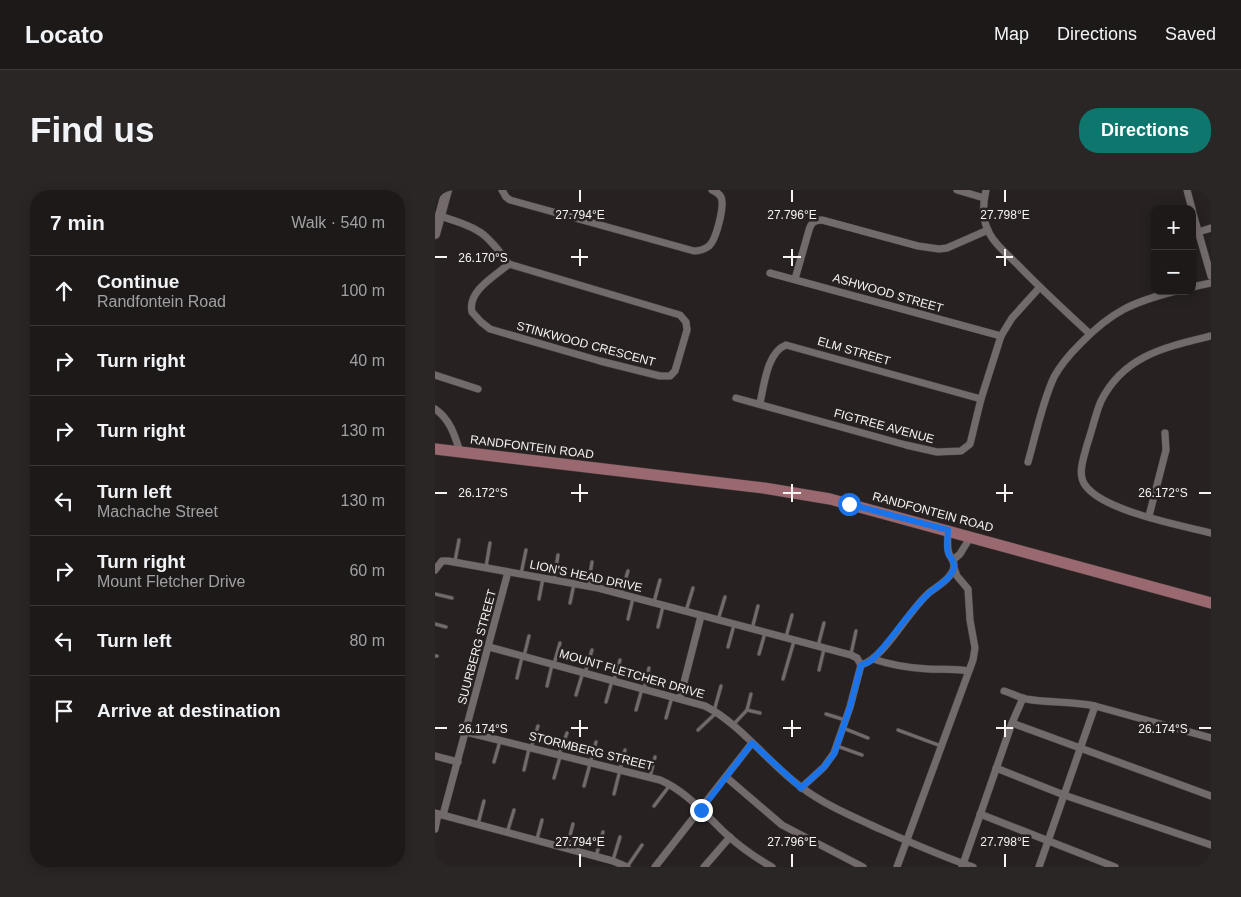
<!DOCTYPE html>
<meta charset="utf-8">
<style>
body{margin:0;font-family:Arial,sans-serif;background:#2a2626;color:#f1f3f6}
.controls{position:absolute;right:15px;top:15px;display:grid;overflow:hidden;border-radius:10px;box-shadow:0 2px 12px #0003}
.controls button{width:45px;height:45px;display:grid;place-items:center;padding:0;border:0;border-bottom:1px solid #3b3838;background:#1d1919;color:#f1f3f6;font:25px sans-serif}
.stop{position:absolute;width:15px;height:15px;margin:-11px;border:4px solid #1a73e8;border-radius:50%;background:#fff}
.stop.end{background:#1a73e8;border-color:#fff;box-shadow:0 1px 5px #0008}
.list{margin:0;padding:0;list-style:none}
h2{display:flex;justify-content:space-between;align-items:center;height:65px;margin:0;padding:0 20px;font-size:21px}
h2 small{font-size:16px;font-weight:400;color:#a0a0a2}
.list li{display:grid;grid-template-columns:32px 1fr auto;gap:15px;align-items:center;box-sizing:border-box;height:70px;padding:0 20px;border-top:1px solid #3b3838}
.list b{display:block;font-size:19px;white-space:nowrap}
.list p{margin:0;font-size:16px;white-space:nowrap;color:#a0a0a2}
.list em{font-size:16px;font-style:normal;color:#a0a0a2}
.icon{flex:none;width:28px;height:28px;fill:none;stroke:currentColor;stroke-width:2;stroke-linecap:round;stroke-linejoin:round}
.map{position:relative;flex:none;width:776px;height:677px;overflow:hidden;border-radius:20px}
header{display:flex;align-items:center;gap:30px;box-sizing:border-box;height:70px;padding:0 25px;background:#1d1919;border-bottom:1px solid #3b3838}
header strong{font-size:24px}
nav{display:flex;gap:28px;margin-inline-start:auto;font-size:18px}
.intro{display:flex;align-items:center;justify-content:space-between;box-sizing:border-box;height:120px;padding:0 30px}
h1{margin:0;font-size:35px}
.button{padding:12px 22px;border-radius:20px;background:#0f766e;color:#fff;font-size:18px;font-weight:700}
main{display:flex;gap:30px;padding:0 30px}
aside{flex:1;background:#1d1919;border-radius:20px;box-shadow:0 2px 12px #0003}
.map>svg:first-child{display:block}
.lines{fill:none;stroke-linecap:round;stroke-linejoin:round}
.lane-casing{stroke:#433d3e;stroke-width:4.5}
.street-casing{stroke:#433d3e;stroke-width:8}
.secondary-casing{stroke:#433d3e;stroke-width:11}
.primary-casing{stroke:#433d3e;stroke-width:12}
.lane{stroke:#726a6b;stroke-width:3}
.street{stroke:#726a6b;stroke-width:7}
.secondary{stroke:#726a6b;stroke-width:10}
.primary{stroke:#9a686f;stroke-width:11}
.route{stroke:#1a73e8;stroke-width:6}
.ticks{fill:none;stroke:#f7f3f3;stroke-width:2}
.labels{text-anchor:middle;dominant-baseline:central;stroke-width:5;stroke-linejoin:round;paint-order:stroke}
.street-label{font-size:12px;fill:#f7f3f3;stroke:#272121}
.ticks-label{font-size:12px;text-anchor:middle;fill:#f7f3f3;stroke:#272121;stroke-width:5;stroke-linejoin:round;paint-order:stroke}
</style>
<header>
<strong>Locato</strong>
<nav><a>Map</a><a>Directions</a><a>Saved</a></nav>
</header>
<div class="intro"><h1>Find us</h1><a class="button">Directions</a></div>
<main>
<aside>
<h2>7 min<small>Walk · 540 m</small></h2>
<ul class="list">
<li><svg class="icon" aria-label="ahead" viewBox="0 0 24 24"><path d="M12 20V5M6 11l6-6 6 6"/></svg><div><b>Continue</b><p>Randfontein Road</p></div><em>100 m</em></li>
<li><svg class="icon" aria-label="right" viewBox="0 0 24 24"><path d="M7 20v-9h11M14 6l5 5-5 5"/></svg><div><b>Turn right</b></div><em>40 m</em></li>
<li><svg class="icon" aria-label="right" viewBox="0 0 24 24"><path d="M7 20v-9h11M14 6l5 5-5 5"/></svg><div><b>Turn right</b></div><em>130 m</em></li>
<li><svg class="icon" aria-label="left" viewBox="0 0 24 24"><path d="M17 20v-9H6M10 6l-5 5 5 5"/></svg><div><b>Turn left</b><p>Machache Street</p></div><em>130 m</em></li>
<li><svg class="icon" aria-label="right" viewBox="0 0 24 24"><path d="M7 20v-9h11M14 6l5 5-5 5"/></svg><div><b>Turn right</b><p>Mount Fletcher Drive</p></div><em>60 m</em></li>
<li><svg class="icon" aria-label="left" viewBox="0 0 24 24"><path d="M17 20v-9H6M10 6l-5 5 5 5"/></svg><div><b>Turn left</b></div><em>80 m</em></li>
<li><svg class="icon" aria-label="arrive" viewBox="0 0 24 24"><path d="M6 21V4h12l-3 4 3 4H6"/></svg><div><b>Arrive at destination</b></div></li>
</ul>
</aside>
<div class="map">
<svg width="776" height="677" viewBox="0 0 776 677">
<rect width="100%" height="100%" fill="#272121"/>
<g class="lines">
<defs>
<g id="lane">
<polyline points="20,371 24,350"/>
<polyline points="51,377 55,353"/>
<polyline points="86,384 91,360"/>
<polyline points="119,390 123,365"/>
<polyline points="153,396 157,372"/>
<polyline points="0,404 17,408"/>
<polyline points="186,404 193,381"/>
<polyline points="104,409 108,388"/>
<polyline points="219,412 225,390"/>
<polyline points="135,413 139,394"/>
<polyline points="251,421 258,398"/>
<polyline points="193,429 198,408"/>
<polyline points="283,430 290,407"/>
<polyline points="0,434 11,437"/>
<polyline points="223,437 228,416"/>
<polyline points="317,439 323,416"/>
<polyline points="351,447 357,425"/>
<polyline points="383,456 389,433"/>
<polyline points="293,457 299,435"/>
<polyline points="324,464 330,443"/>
<polyline points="416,464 421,441"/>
<polyline points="0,466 2,466"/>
<polyline points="89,466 94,446"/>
<polyline points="119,474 125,453"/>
<polyline points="384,480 389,459"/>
<polyline points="150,483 157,460"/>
<polyline points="82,488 87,467"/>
<polyline points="348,489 359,451"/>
<polyline points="179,490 185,470"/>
<polyline points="112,496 117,475"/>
<polyline points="209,499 214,478"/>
<polyline points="141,505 148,482"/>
<polyline points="171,512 177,491"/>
<polyline points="201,520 207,499"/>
<polyline points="312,520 325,523"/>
<polyline points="279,521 286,496"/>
<polyline points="391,524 410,530"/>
<polyline points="231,528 237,507"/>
<polyline points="298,535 312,520 316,504"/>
<polyline points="408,538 433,548"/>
<polyline points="263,540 281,523"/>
<polyline points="463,540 506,556"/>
<polyline points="402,556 427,565"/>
<polyline points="96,558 103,536"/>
<polyline points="124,564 132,543"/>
<polyline points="59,572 65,551"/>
<polyline points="89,580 94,559"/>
<polyline points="215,587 220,567"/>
<polyline points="119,588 125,567"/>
<polyline points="149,596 161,552"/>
<polyline points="179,604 190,560"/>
<polyline points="219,616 235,595"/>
<polyline points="43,634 49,611"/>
<polyline points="72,643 79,620"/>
<polyline points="102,649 107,630"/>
<polyline points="132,657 138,634"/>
<polyline points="161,666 168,642"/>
<polyline points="178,670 185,647"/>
<polyline points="192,677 207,655"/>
</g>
<g id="street">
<path d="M 67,0 L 71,7 L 75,10 L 259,61 C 264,61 270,59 274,56 C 281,50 290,16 286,7 C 284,3 281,2 277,0"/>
<polyline points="522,0 549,8"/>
<path d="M 551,0 C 548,13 547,26 552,38 C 557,52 571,63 582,74 C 605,98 630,121 655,144"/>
<polyline points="752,0 757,19"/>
<polyline points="757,20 776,86"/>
<path d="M 5,26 C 45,39 49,40 74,74 L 245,125 L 251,132 L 252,140 L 240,181 L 235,186 L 225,186 L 165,171 L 55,139 L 46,132 L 37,122 C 32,101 60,86 74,74"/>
<polyline points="763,42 776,38"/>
<polyline points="335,83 566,146"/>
<path d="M 360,89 L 374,40 C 376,33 379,30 387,30 L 483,56 L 504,59 L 512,58 L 553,40"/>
<polyline points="757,97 776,93"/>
<path d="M 776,146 C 731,157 689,165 666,211 C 660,225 657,241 652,255 C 649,267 642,284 650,295 C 668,321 745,335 776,343"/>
<polyline points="0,185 43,199"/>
<polyline points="301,208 471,255 502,262 526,261 535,254 546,209 566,146 577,128 605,97"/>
<path d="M 325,213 C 329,196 332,162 351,155 L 546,209"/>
<path d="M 0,219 C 15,229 20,246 25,262"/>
<path d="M 593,272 C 601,244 607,213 619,187 C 626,174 635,164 645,154 C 677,121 698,112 741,101"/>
<polyline points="714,326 731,260 730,243"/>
<polyline points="518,370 525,364 536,346"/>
<polyline points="0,380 7,371 13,371 163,398 416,465 422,468 426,475"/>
<path d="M 54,457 L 270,516 C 306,534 334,574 366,597 C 387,613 412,624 436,635 C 470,650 503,665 538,677"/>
<path d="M 438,469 C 456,475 474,478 493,479 C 506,480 519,478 533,481"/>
<path d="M 426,475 C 449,469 474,419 495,402 C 503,396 517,388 519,377 C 520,369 513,367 513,359 C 512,353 513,346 513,340"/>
<path d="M 569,501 C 576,503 583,507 591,509 C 613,513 637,511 660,516 L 776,548"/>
<polyline points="245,508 266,426"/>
<polyline points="577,533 776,606"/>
<path d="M 31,542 L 225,590 C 251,601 270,624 290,643 C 304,656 321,668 337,677"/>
<polyline points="0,566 23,572"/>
<polyline points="561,578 629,605 776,655"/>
<polyline points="291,587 347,635 428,677"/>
<polyline points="366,598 389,577 399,563 415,517 426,475"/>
<polyline points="0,623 178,671 192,677"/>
<polyline points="545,624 680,677"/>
<polyline points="8,625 73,382"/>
<polyline points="0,639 3,624"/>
<polyline points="220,677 317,553"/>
<polyline points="269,677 295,647"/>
<polyline points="462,677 538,470 540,458 535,430 533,399 522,386 519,378"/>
<polyline points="527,677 577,533 588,508"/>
<polyline points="604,677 660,516"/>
</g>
<polyline id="secondary" points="0,44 12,0"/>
<polyline id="primary" points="0,259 329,298 395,309 776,413"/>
</defs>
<use href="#lane" class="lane-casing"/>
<use href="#street" class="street-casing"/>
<use href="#secondary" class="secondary-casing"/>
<use href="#primary" class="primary-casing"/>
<use href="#lane" class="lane"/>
<use href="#street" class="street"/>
<use href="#secondary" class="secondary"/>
<use href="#primary" class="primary"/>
</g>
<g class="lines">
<path class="route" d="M 266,620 L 317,553 L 366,598 L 389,577 L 399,564 L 415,517 L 426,475 L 434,472 L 438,469 C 458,448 472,424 493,404 C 501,397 517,389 519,377 C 520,370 515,368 513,363 C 511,357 513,347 513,340 L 414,314"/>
</g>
<path class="ticks" d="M 145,0 L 145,12M 357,0 L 357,12M 570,0 L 570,12M 145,59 L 145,76M 357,59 L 357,76M 570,59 L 570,76M 0,67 L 12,67M 136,67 L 153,67M 348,67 L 366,67M 561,67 L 578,67M 145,294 L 145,312M 357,294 L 357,312M 570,294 L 570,312M 0,303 L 12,303M 136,303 L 153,303M 348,303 L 366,303M 561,303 L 578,303M 764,303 L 776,303M 145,530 L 145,547M 357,530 L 357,547M 570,530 L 570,547M 0,538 L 12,538M 136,538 L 153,538M 348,538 L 366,538M 561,538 L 578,538M 764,538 L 776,538M 145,664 L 145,677M 357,664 L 357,677M 570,664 L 570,677"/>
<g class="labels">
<g class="street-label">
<text transform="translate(453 103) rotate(16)">ASHWOOD STREET</text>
<text transform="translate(151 154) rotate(15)">STINKWOOD CRESCENT</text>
<text transform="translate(419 161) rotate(16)">ELM STREET</text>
<text transform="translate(449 236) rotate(15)">FIGTREE AVENUE</text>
<text transform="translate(97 257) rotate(7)">RANDFONTEIN ROAD</text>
<text transform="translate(498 322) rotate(15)">RANDFONTEIN ROAD</text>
<text transform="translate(151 386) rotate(12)">LION'S HEAD DRIVE</text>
<text transform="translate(42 457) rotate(-75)">SUURBERG STREET</text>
<text transform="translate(197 484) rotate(16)">MOUNT FLETCHER DRIVE</text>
<text transform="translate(156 561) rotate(14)">STORMBERG STREET</text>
</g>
</g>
<g class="ticks-label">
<text x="145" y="29">27.794°E</text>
<text x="357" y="29">27.796°E</text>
<text x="570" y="29">27.798°E</text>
<text x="48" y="72">26.170°S</text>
<text x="48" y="307">26.172°S</text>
<text x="728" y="307">26.172°S</text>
<text x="48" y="543">26.174°S</text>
<text x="728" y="543">26.174°S</text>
<text x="145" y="656">27.794°E</text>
<text x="357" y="656">27.796°E</text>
<text x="570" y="656">27.798°E</text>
</g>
</svg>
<div class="controls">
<button>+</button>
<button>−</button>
</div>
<div class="stop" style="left:414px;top:314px"></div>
<div class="stop end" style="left:266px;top:620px"></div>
</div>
</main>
